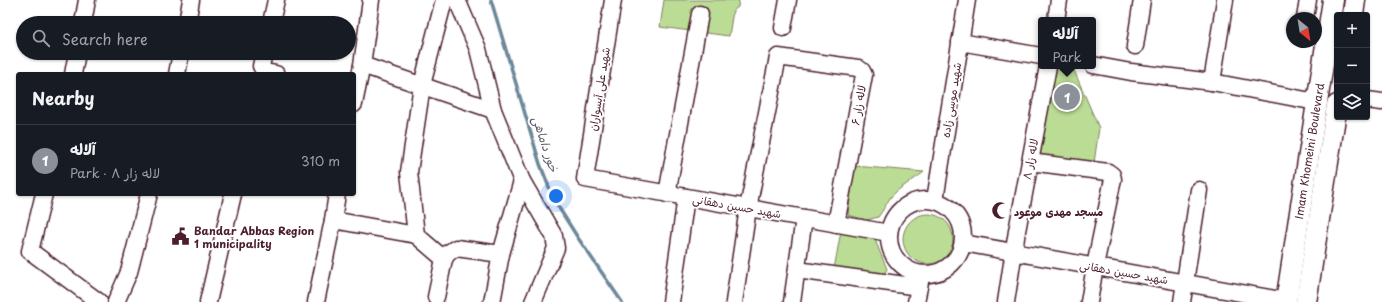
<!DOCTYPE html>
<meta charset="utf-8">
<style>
body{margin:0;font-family:"Playpen Sans","Playpen Sans Arabic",sans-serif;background:#242831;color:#f1f3f6}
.controls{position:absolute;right:12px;top:12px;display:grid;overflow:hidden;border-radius:4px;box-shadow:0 1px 3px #0004}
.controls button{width:36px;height:36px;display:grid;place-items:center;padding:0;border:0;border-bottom:1px solid #363941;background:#171b24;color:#f1f3f6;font:20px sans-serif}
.compass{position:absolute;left:1286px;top:12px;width:36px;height:36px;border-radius:50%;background:#171b24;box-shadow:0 1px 3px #0004;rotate:150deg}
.you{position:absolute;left:556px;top:196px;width:14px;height:14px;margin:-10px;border:3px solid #fff;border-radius:50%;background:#1a73e8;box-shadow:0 0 0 6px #1a73e833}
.badge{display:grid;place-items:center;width:26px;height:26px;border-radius:50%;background:#8c9099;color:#fff;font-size:13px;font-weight:700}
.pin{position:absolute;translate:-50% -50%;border:2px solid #fff;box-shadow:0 1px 4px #0006}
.popup{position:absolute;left:1038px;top:17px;width:58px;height:52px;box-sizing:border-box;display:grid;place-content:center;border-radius:4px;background:#171b24;filter:drop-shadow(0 1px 3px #0005);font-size:13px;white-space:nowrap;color:#9ea1a6}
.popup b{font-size:15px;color:#f1f3f6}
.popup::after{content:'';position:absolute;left:50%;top:100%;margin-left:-8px;border:8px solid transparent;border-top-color:#171b24}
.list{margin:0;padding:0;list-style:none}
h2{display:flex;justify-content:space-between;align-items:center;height:52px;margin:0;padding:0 16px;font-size:17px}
h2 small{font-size:13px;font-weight:400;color:#9ea1a6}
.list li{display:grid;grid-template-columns:26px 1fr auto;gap:12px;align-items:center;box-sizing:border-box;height:72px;padding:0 16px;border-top:1px solid #363941}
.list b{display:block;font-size:15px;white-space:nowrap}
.list p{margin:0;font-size:13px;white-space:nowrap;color:#9ea1a6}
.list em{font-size:13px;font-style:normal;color:#9ea1a6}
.icon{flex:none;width:22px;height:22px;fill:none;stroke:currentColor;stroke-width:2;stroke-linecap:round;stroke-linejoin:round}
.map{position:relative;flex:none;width:1382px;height:302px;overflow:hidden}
.search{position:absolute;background:#171b24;box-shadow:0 1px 3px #0004;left:16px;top:16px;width:340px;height:44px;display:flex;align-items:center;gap:10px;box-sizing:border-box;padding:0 14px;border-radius:22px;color:#9ea1a6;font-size:15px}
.panel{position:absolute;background:#171b24;box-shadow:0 1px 3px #0004;left:16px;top:72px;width:340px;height:124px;border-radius:4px}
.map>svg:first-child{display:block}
.green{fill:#bbdc95;stroke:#827e60}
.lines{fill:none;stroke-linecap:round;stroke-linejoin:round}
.stream{stroke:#6c8899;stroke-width:3.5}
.minor-casing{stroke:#4a1f2b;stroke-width:19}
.major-casing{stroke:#4a1f2b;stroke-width:23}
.minor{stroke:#fff;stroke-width:16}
.major{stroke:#fff;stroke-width:20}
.labels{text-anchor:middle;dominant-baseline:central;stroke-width:4;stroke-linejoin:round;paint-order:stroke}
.street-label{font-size:11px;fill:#4a1f2b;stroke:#fff}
.poi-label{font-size:11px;font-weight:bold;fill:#4a1f2b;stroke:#fff;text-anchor:start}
.water-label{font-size:12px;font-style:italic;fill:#5e5c6b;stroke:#fff}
</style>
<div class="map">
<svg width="1382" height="302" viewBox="0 0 1382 302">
<rect width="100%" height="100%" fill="#fff"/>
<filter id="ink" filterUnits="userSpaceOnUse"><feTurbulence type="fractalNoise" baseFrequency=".025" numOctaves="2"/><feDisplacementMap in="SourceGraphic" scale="8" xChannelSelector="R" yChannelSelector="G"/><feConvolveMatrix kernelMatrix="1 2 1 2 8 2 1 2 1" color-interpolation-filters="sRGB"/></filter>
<g filter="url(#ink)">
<g class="green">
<polygon points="664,0 739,0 738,7 733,11 729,36 660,27"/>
<polygon points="1053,66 1072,66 1099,128 1094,163 1039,155"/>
<path d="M 854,166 L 924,172 C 913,181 899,187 890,198 C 886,204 883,211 878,217 L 867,220 L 848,215 Z"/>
<circle cx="928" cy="239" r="25"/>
<polygon points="841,231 865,235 875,240 887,269 883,276 834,269"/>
</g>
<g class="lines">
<polyline class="stream" points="491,0 540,164 554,200 578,238 622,302"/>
<defs>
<g id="minor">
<polyline points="457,0 478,49 493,110 522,181 554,236 556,248 533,302"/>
<polyline points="613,0 585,179 889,233"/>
<polyline points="1305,18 1308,0"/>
<polyline points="1056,20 1059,0"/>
<polyline points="83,23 87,0"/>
<polyline points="187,23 191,0"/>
<polyline points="271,23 276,0"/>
<polyline points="783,28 788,0"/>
<polyline points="960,42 1041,56"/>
<polyline points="1135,46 1142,0"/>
<polyline points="264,53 261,66 265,72 276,74"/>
<polyline points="362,65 493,110"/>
<polyline points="1093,65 1131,72 1212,82 1316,102"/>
<polyline points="73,74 77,53"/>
<polyline points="177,74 181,53"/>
<polyline points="1212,82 1225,0"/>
<polyline points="1367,100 1382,102"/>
<polyline points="354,104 362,65 371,0"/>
<polyline points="1030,162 1108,172 1112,175 1113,179 1095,266 1089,302"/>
<polyline points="44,194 30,251 99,302"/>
<polyline points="667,194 700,14"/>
<circle cx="926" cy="237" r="37"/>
<polyline points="935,200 967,0"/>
<polyline points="333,220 416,235 444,259"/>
<polyline points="416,235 409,172 422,85 444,0"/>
<polyline points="963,243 1286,301"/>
<polyline points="797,270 919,287"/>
<polyline points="436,297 444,259 448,253 456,248 501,254"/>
<polyline points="116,302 129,272 149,194"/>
<polyline points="208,302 233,194"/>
<polyline points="316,302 333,220 337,194"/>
<polyline points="492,302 501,254 522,181"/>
<polyline points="671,302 686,197"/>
<polyline points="734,302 748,208 778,57 858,68 862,71 864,75 836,224"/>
<polyline points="792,302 804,218"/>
<polyline points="916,302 921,277"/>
<polyline points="1006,302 1017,231 1048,66"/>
<polyline points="1182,302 1199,190"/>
</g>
<g id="major">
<polyline points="1353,15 1355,0"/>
<polyline points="1286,302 1333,0"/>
<polyline points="1306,302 1337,105"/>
</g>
</defs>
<use href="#minor" class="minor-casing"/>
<use href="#major" class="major-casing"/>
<use href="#minor" class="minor"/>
<use href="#major" class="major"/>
</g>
</g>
<defs>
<symbol id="mosque-bare" viewBox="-9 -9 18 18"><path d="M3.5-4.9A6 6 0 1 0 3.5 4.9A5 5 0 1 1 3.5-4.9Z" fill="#4a1f2b" stroke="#fff" stroke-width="2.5" paint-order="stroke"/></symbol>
<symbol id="civic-bare" viewBox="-9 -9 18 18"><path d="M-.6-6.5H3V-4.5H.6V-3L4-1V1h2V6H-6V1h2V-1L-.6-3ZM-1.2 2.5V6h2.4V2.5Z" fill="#4a1f2b" stroke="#fff" stroke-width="2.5" paint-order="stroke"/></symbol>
</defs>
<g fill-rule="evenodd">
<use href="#mosque-bare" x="988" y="198" width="25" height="25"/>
<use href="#civic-bare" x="168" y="224" width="25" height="25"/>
</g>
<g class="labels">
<g class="street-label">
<text transform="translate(599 89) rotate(-81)">شهید علی آبسواران</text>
<text transform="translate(951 100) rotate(-81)">شهید موسی زاده</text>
<text transform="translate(858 105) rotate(-80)">لاله زار ۶</text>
<text transform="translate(1309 151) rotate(-81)">Imam Khomeini Boulevard</text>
<text transform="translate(1030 159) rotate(-79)">لاله زار ۸</text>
<text transform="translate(737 206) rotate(10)">شهید حسین دهقانی</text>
<text transform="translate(1124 272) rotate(10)">شهید حسین دهقانی</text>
</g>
<g class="poi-label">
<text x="1014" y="211">مسجد مهدی موعود</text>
<text x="194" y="230">Bandar Abbas Region<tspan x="194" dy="13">1 municipality</tspan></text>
</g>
<g class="water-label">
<text transform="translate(546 144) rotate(72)">خور داماهی</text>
</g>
</g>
</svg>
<div class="controls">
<button>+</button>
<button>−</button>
<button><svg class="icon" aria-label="layers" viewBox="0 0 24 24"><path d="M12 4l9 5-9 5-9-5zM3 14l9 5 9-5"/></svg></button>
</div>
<svg class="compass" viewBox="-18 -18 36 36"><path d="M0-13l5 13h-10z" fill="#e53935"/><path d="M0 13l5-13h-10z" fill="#9ea1a6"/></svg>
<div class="you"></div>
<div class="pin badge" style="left:1067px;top:97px">1</div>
<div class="popup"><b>آلاله</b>Park</div>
<div class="search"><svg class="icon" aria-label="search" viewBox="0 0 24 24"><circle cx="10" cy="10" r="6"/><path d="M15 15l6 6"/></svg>Search here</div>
<section class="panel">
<h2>Nearby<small></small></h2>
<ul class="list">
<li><span class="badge">1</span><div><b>آلاله</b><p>Park · لاله زار ۸</p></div><em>310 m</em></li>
</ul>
</section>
</div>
